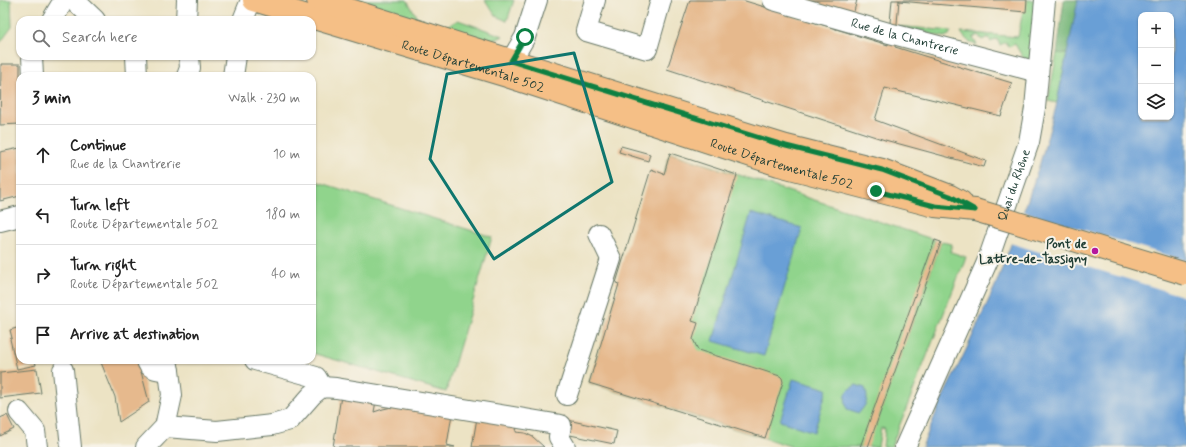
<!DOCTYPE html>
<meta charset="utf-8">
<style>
body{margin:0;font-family:Mynerve,sans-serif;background:#f2f2f2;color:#222}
.controls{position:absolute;right:12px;top:12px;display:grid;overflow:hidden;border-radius:8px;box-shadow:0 1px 3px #0004}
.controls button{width:36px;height:36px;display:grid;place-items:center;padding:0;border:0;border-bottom:1px solid #e0e0e0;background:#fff;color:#222;font:20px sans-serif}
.stop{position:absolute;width:12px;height:12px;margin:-9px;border:3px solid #0b8043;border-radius:50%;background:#fff}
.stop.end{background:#0b8043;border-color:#fff;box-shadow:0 1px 4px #0008}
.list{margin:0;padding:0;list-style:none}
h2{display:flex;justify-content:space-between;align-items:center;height:52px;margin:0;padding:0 16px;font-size:17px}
h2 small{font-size:13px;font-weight:400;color:#767676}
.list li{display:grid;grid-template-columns:26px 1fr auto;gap:12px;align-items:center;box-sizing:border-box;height:60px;padding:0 16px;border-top:1px solid #e0e0e0}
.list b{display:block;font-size:15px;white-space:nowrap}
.list p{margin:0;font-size:13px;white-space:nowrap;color:#767676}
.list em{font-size:13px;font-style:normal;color:#767676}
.icon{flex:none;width:22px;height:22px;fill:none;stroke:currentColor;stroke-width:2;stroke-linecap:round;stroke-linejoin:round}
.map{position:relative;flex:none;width:1186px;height:447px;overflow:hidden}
.search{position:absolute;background:#fff;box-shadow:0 1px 3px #0004;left:16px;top:16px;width:300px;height:44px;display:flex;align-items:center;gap:10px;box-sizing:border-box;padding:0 14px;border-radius:12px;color:#767676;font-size:15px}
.panel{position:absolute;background:#fff;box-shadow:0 1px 3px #0004;left:16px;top:72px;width:300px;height:292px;border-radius:12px}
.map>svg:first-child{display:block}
.green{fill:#90d48c;stroke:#588860}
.forest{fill:#74b678;stroke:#4a7a56}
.water{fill:#699fd6;stroke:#446e85;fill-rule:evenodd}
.pier{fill:#ece3c4}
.building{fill:#e6b98d}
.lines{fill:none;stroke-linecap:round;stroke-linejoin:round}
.minor-casing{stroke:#677766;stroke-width:22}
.major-casing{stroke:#677766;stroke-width:24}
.minor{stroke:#fff;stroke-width:20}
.major{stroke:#f5bf86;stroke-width:22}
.major-bridge-casing{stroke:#677766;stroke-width:24;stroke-linecap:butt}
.major-bridge{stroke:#f5bf86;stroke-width:22}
.route{stroke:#0b8043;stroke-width:5}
.marked{fill:none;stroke:#0f766e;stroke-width:3;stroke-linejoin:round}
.poi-dot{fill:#b5179e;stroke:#f7f3e8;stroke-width:1.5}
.labels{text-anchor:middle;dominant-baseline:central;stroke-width:4;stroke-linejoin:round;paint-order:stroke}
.street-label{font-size:13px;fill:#1f3d34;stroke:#f7f3e8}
.poi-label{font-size:13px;font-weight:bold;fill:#1f3d34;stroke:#f7f3e8;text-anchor:end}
</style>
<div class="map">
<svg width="1186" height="447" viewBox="0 0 1186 447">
<rect width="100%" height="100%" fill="#f7f3e8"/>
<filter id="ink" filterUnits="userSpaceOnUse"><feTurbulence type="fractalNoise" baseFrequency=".025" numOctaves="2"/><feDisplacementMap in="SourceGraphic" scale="8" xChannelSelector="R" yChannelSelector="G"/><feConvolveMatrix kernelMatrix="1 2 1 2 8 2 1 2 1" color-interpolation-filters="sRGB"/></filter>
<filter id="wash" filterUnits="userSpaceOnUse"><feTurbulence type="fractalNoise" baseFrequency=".012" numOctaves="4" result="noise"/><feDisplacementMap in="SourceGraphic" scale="16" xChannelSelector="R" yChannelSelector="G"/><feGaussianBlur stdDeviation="0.9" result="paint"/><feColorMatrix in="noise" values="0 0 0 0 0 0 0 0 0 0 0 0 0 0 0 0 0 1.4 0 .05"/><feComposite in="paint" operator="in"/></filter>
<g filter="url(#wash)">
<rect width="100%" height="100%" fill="#ece3c4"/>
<g class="green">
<polygon points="0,0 11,0 12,27 0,43"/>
<polygon points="348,0 407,0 417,17 446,27 458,20 503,36 497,39 483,41"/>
<polygon points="485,0 514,0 507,21 496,16"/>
<path d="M 1025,0 L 1037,0 L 1030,59 L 1026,60 L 1022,56 L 1015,44 L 1009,47 L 1006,42 L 1000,45 L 997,39 L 991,42 L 988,37 L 982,40 L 978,35 L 973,38 L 977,45 C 969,43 965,39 961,32 L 1018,37 Z"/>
<polygon points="897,26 951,31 949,35 944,37"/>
<polygon points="1057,53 1067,54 1057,103 1048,101"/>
<polygon points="670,153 736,174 935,240 875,426 941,242 952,244 951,252 966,257 891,447 883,447 885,429 881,428 878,447 793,447 589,383 627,260 660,186"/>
<polygon points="312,180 492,237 446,392 312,353"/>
</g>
<polygon class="forest" points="1064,0 1078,0 1067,54 1057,53"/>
<g class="water">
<path d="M 1078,0 L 1186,0 L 1186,447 L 922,447 L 941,401 L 966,350 L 996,284 L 1026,205 L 1040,163 L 1056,107 ZM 1141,15 L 1171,15 L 1171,117 L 1141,117 Z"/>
<polygon points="751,213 802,228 764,356 713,341"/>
<polygon points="793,379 827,389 814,432 780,421"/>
<path d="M 856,385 L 865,388 C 869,401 867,403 859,413 L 847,409 C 844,396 844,392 856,385 Z"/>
</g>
<polygon class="pier" points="1022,211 1186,261 1186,297 1010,243"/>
<g id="blocks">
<g class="building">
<polygon points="690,0 742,0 888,45 892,0 899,0 895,47 1012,83 1001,116 885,88 875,120 986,161 984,167 885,140 667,69"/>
<polygon points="804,0 857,0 853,15"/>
<polygon points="899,0 1027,0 1026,12 899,1"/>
<polygon points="1,64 20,64 20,124 0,125"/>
<polygon points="621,146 650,154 648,161 619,152"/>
<polygon points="20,148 20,196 0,201 0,152"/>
<polygon points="670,153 737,175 692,321 698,323 693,339 698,350 780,376 782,378 783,382 765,438 589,383 619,284 616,283 651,169 664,174"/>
<polygon points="935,240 941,242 868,447 860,447"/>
<polygon points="20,327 20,360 35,360 36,365 17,369 10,339 12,338 10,330"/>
<polygon points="100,360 138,360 149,402 119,422 115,397"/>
<polygon points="37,369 41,393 0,398 0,373"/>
<polygon points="341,396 376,401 374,412 383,409 396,406 452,414 447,445 455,447 333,447"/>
<polygon points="7,415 14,429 0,436 0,418"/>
<polygon points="477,418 517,424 516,432 525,433 533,437 544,447 472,447"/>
<polygon points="568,420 617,431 614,444 565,434"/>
</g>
</g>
</g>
<g filter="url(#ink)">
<use href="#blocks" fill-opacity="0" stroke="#677766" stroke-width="1"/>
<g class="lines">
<defs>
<g id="minor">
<polyline points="74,0 95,20"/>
<polyline points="595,0 586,31 647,49 661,0"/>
<path id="s1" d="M 773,0 L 889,33 L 1038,72"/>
<polyline points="52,20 64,0"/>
<polyline points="186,20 187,0"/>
<polyline points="243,20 251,0"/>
<polyline points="32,56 33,76"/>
<polyline points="136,56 137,76"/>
<polyline points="511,61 525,37 537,0"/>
<polyline points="187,76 190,68 189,56"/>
<polyline points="233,76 236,56"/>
<polyline points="0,221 20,216"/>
<path d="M 147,360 C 148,370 161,370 169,371"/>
<polyline points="255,360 316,377 322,387"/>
<polyline points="63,370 71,447"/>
<polyline points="567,395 611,259 599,234"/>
<polyline points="19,412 35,431 37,447"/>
<polyline points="165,427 217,431 272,425 290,420 312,395 322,387 336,388 561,425 559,437 565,447"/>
<polyline points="146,447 165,427 172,395 169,371 167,360"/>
<path id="s2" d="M 905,447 L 988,260 L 1029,142 L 1035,108 L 1045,0"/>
</g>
<g id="major">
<path id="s3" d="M 254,0 L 507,76 L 779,165 L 935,206 L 975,210"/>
<polyline points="318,0 786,146 882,170 950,196 961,202"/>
</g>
</defs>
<use href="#minor" class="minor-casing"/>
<use href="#major" class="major-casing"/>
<use href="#minor" class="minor"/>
<use href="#major" class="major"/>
<defs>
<polyline id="major-bridge" points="975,210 1186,274"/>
</defs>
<use href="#major-bridge" class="major-bridge-casing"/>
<use href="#major-bridge" class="major-bridge"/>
</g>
</g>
<g class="lines" filter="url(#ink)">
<polyline class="route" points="525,37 511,61 786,146 882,170 950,196 975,210 935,206 876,191"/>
</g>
<path class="marked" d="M 574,53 L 612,182 L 494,259 L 430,159 L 447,74 Z"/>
<circle class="poi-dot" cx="1095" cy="251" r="4"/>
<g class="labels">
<g class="street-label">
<text stroke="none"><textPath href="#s1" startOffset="137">Rue de la Chantrerie</textPath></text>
<text stroke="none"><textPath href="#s3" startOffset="229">Route Départementale 502</textPath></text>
<text stroke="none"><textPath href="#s3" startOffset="553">Route Départementale 502</textPath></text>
<text stroke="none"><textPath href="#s2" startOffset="284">Quai du Rhône</textPath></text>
</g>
<g class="poi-label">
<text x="1087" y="244">Pont de<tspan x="1087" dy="15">Lattre-de-Tassigny</tspan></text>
</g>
</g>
</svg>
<div class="controls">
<button>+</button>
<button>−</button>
<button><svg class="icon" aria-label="layers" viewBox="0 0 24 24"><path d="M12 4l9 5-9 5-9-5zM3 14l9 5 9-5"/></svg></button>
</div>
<div class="stop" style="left:525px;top:37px"></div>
<div class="stop end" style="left:876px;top:191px"></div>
<div class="search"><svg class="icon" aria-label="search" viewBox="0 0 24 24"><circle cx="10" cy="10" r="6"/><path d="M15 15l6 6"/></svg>Search here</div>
<section class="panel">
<h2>3 min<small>Walk · 230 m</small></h2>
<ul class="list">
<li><svg class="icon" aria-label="ahead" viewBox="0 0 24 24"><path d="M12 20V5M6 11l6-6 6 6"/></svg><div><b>Continue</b><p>Rue de la Chantrerie</p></div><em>10 m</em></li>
<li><svg class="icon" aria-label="left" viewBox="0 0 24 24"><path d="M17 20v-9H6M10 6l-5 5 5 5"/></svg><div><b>Turn left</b><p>Route Départementale 502</p></div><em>180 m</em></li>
<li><svg class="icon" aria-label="right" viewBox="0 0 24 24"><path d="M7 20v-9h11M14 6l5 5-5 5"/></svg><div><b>Turn right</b><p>Route Départementale 502</p></div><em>40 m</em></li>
<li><svg class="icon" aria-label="arrive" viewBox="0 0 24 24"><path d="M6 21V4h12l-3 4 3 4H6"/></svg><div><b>Arrive at destination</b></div></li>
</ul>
</section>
</div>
